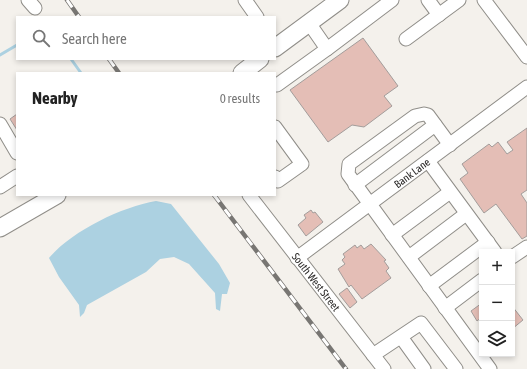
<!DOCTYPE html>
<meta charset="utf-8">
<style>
body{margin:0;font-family:"Asap Condensed",sans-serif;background:#f6f6f6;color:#222}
.controls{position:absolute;right:12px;bottom:12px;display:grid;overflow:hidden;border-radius:0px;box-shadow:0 2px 6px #0003}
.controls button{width:36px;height:36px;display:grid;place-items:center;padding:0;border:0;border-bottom:1px solid #e0e0e0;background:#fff;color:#222;font:20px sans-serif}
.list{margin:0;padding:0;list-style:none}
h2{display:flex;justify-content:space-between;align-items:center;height:52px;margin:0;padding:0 16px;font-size:17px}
h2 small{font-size:13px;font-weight:400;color:#767676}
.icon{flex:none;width:22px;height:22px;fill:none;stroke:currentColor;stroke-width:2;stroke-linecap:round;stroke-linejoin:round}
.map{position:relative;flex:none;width:527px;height:369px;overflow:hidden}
.search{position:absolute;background:#fff;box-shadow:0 2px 6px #0003;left:16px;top:16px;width:260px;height:44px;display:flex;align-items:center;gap:10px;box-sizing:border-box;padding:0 14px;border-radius:0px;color:#767676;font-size:15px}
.panel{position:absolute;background:#fff;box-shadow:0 2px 6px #0003;left:16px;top:72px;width:260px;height:124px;border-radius:0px}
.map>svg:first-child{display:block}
.water{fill:#acd1e1}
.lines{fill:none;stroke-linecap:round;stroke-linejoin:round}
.stream{stroke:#acd1e1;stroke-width:3}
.building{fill:#e4beb6;stroke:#a39d9b}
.minor-casing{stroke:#908e89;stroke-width:15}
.major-casing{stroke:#908e89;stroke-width:19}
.minor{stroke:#fff;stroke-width:13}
.major{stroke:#fff;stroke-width:17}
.rail-casing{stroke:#787673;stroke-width:4.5}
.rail{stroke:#fff;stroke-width:3;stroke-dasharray:9;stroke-linecap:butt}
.labels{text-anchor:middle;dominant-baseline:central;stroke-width:3;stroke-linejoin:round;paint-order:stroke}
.street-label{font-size:11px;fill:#2a2827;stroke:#fff}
</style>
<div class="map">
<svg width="527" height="369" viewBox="0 0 527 369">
<rect width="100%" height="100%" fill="#f4f1ec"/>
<path class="water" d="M 156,201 L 171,204 L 219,264 L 230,283 L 227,294 L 222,294 L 220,311 L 216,309 L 215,293 L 189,264 L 174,257 L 160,259 L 146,272 L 87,305 L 84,313 L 80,317 L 79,305 L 59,277 L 49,258 C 72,231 121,207 156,201 Z"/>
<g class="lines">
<g class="stream">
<polyline points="0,55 17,45"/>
<polyline points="71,59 81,73"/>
</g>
</g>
<g class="building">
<polygon points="363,38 398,86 384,96 392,106 364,127 352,125 328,142 290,90"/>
<polygon points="17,114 17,130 10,119"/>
<polygon points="527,128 527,190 521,194 527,203 527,236 522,239 496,204 484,213 460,179 468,173 462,164 489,144 492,147 498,142 507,154 513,150 507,142"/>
<polygon points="311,210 313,213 315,212 323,222 306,236 298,225 306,218 304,215"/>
<polygon points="371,244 386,260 384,261 389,268 386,271 391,278 362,299 351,285 349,287 338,269 345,264 342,260 345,257 343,254 355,245 357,248 361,245 364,249"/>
<polygon points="347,288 357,302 350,308 339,294"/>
<polygon points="482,303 482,317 477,321 471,311"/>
<polygon points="512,306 523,320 512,329"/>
</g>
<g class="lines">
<defs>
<g id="minor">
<polyline points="28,0 35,8"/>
<polyline points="245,0 257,17"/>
<polyline points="428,0 439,15"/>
<polyline points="484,0 527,57"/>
<polyline points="309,23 327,49 392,0"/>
<polyline points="406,39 459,0"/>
<polyline points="277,85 327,49"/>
<polyline points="0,124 17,153"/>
<polyline points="275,127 302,164 278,181 275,177"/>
<polyline points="450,145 428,115 424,114 415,116 349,164 348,174 490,369"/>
<polyline points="428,161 495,252"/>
<polyline points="355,185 435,125"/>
<polyline points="0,187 17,176"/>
<polyline points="249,195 384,369"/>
<polyline points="392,235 450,192"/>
<polyline points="409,257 466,214"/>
<polyline points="512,257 527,247"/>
<polyline points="297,258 527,87"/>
<polyline points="429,286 488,242"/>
<polyline points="445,308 482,280"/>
<polyline points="401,337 424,369"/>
<polyline points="373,355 421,323 456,369"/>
</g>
<g id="major">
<polyline points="275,48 340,0"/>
<polyline points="242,73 260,59"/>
<polyline points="0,228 57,195"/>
</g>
</defs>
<use href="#minor" class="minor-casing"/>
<use href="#major" class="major-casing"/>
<use href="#minor" class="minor"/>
<use href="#major" class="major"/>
<defs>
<g id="rail">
<polyline points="67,0 79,17"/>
<polyline points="109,59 119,73"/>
<polyline points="214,195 346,369"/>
</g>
</defs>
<use href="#rail" class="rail-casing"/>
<use href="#rail" class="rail"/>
</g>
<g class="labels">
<g class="street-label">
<text transform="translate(412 173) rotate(-37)">Bank Lane</text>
<text transform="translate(316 282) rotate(52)">South West Street</text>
</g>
</g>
</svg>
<div class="controls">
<button>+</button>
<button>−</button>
<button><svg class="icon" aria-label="layers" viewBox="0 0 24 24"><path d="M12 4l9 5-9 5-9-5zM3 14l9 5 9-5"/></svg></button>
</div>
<div class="search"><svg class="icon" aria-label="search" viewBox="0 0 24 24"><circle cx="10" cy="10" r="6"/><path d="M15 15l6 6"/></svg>Search here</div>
<section class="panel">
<h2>Nearby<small>0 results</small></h2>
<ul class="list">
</ul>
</section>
</div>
